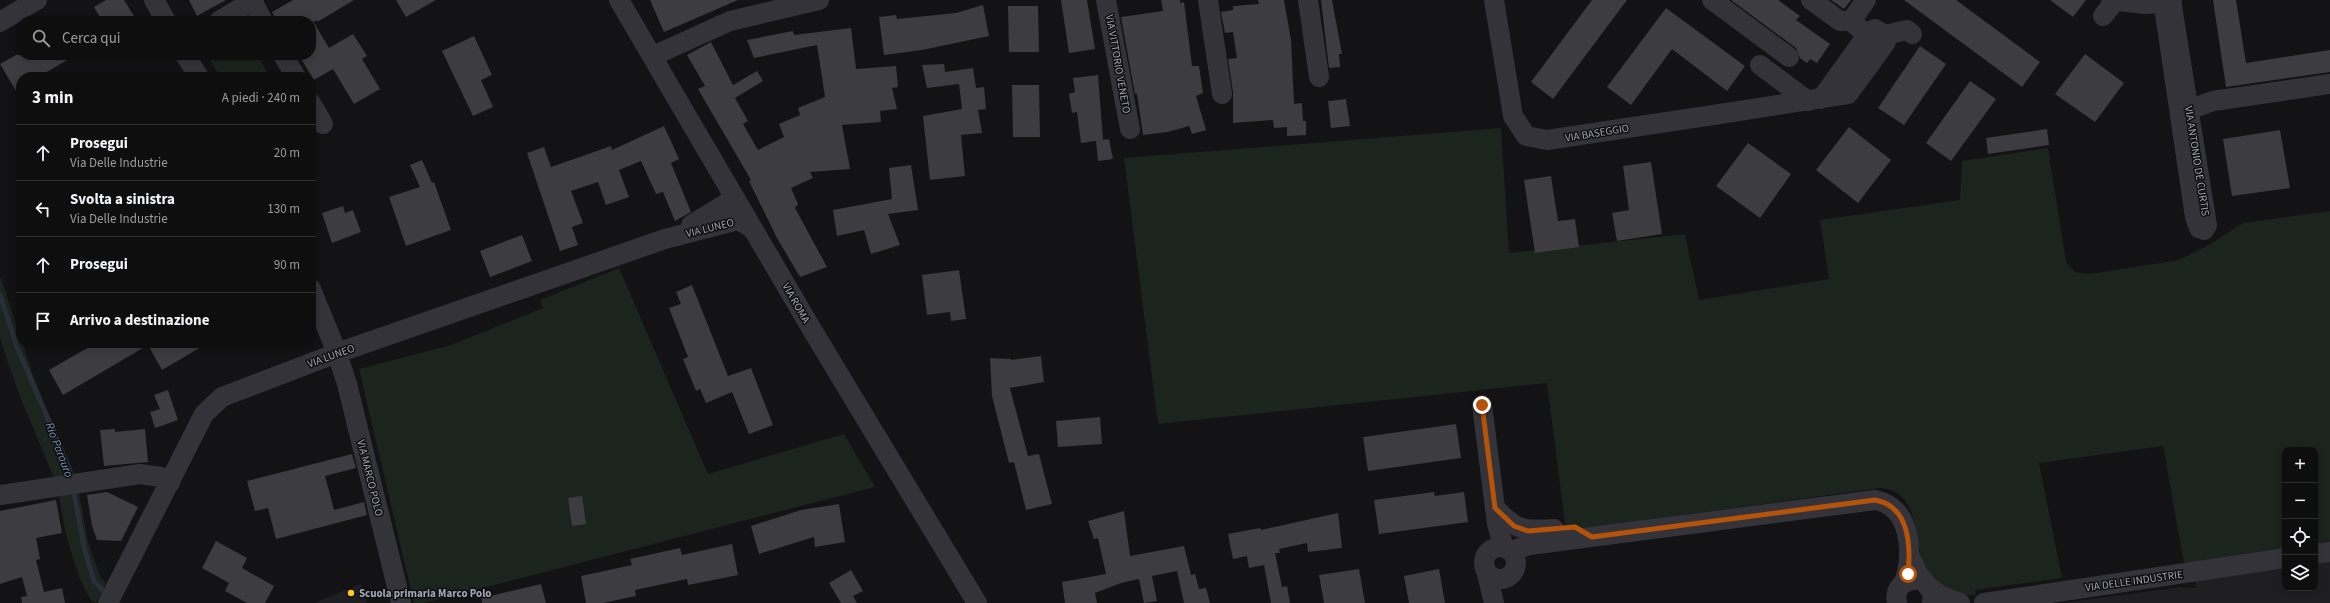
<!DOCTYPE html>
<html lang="it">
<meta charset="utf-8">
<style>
body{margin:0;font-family:"Source Sans 3",sans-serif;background:#1c1c1d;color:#f1f3f6}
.controls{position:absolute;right:12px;bottom:12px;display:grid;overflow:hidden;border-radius:8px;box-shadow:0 2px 10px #0003}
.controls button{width:36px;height:36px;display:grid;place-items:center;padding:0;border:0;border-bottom:1px solid #2e2e2f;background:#0e0e0f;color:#f1f3f6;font:20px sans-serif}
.stop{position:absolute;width:12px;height:12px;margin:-9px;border:3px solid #b45309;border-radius:50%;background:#fff}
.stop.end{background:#b45309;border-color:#fff;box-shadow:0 1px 4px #0008}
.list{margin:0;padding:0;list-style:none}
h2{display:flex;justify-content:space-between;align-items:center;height:52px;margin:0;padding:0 16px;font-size:17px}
h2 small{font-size:13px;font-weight:400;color:#9b9c9e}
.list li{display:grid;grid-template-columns:26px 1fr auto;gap:12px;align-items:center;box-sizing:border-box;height:56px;padding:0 16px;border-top:1px solid #2e2e2f}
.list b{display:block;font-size:15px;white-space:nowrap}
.list p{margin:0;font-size:13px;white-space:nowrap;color:#9b9c9e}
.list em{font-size:13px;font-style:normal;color:#9b9c9e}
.icon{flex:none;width:22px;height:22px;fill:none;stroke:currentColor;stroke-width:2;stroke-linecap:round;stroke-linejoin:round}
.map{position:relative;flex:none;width:2330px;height:603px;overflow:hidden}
.search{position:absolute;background:#0e0e0f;box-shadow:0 2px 10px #0003;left:16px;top:16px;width:300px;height:44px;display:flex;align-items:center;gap:10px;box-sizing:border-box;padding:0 14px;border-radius:16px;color:#9b9c9e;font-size:15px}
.panel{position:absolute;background:#0e0e0f;box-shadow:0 2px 10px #0003;left:16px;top:72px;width:300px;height:276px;border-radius:16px}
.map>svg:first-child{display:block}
.built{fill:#1f1e21}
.green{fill:#1c241e}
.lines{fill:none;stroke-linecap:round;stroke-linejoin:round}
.stream{stroke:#282f38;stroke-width:5}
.building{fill:#3c3c41}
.minor{stroke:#333339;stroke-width:20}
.route{stroke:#b45309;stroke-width:5}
.poi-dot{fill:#fbcb23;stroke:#0e0d0f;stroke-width:1.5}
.labels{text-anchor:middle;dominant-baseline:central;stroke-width:3;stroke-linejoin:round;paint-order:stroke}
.street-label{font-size:11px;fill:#a3a7b5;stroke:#0e0d0f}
.poi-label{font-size:11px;font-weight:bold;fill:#a3a7b5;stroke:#0e0d0f;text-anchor:start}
.water-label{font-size:12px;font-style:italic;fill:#7891b3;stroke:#0e0d0f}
</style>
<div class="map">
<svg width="2330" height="603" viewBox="0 0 2330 603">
<rect width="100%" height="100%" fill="#131214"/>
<g class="built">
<polygon points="2330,540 2330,603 2061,603 2181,587 2196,588 2193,561 2285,547 2285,588 2315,588 2315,542"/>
<polygon points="361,584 367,603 314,603"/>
</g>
<g class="green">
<polygon points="207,55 257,55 270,77 220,77"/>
<path d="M 1501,128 L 1509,253 L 1685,234 L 1699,300 L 1829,279 L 1820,220 L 1960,200 L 1962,161 L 2048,148 L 2066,262 L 2075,272 L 2090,274 L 2179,260 L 2207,246 L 2243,223 L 2330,211 L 2330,540 L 2315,542 L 2315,450 L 2285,450 L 2285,547 L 2184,563 L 2163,446 L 2039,463 L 2062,578 L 1975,590 L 1976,595 C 1963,596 1955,594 1944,587 C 1940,584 1934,582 1931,578 C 1909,550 1926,491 1880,488 L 1566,531 L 1547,383 L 1158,424 L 1124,158 Z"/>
<polygon points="619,268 708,474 844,434 875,487 424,603 414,603 359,369 451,345 543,308 540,300"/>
<polygon points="0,276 35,381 77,481 88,543 101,578 106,583 96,603 90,599 79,577 65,531 57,485 21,399 5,354 0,337"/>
</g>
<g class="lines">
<g class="stream">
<polyline points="0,295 17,347 69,468 71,480"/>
<polyline points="73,488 85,551 94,581 108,596"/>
</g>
</g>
<g class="building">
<polygon points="106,0 124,0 137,21 102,21 94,7"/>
<polygon points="189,0 226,0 197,16"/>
<polygon points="293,0 354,0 319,21 313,21 329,48 353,34 367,56 362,59 380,89 354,104 333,69 314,80 300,57 311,55 311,21 277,21 272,12"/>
<polygon points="396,0 436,0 406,17"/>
<polygon points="650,0 738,0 664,32"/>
<polygon points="1061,0 1087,0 1095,49 1069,53"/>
<polygon points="1161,0 1180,0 1180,3 1184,2 1192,66 1199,66 1203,93 1196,96 1206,130 1192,134 1189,126 1168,132 1143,135 1137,94 1135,94 1121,17 1163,11"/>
<polygon points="1258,0 1284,0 1291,40 1294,104 1302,103 1303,121 1306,121 1306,135 1287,136 1287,127 1274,128 1273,120 1233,123 1233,92 1228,59 1237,58 1233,32 1225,33 1221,12 1233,10 1233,6 1259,4"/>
<polygon points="1321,0 1332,0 1342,54 1339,54 1340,67 1329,68"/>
<polygon points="1592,0 1627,0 1553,99 1531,82"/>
<polygon points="1731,0 1778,0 1800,16 1796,20 1830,44 1817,63 1810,59 1807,63 1800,58 1796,48"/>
<polygon points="1831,0 1851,0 1844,9"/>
<polygon points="1904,0 1956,0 2040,62 2022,87"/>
<polygon points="2050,0 2086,0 2073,17"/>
<polygon points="2213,0 2236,0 2246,63 2330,50 2330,72 2226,87"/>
<polygon points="983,5 989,36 922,50 884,55 879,17 896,15 897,19 956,13"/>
<polygon points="1008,6 1038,6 1039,52 1009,52"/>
<polygon points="1666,8 1745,66 1727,91 1672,49 1631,105 1607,87"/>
<polygon points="851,28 856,69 896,66 898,87 892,88 897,109 880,111 881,122 842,125 850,169 810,172 813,178 791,188 798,204 795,208 827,267 800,277 777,238 749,181 751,180 698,89 705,86 687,55 711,42 733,85 757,71 763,81 735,98 748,121 743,124 758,150 784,137 779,124 800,115 798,108 825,97 817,45 754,58 747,40 793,31 794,35"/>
<polygon points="474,36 492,75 481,80 493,107 473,116 442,51"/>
<polygon points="1920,46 1946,64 1904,125 1878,108"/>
<polygon points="2085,54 2124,83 2095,122 2055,94"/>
<polygon points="16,55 76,55 38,77 21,77 21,99 0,64"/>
<polygon points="944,64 945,72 973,68 976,88 984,87 986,109 978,110 982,133 961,135 965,176 930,180 923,116 962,109 959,84 927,88 922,65"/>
<polygon points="1098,75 1103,140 1081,143 1077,112 1072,113 1069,94 1075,92 1073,78"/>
<polygon points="1970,81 1996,99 1951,161 1926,143"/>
<polygon points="1012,85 1039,85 1040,137 1013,137"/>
<polygon points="1346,99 1350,126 1331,128 1328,101"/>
<polygon points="664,126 679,159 671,163 691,212 675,221 663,192 656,194 641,161 619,170 629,197 606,205 598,182 571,191 583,223 572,227 578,245 560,251 527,153 544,147 551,167 611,146 612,150"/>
<polygon points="1849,127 1891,160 1858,203 1816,170"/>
<polygon points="2047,129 2049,145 1988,154 1986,138"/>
<polygon points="2280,130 2290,188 2232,196 2223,139"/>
<polygon points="1109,139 1113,159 1098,161 1096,141"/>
<polygon points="1748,143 1791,174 1760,218 1716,186"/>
<polygon points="422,160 432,183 434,182 451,230 406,246 389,197 420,187 410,165"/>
<polygon points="1651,162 1662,234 1617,241 1612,213 1629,210 1623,166"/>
<polygon points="911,165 918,210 888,214 900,245 871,254 864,230 837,236 833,210 892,199 889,168"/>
<polygon points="1551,176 1558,221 1575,219 1579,247 1535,253 1524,180"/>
<polygon points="343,206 345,213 353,210 361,232 332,243 322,213"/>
<polygon points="522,235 532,261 490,277 480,251"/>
<polygon points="959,270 966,319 951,321 950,312 927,315 922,275"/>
<polygon points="692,285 728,376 751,368 773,425 749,434 732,392 706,403 700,389 696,391 683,359 688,357 669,308 681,304 676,292"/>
<polygon points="96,343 208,343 162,370 148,345 63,395 49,370"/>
<polygon points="1041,356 1044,382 1010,388 1028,456 1039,454 1052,504 1026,510 1014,462 1009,463 992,396 990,358 1011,359 1011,360"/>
<polygon points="168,390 178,420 155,428 150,412 160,409 154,395"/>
<polygon points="1100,417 1102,444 1058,447 1056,421"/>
<polygon points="1456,424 1461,458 1368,471 1363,437"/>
<polygon points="115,429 115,432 145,429 148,462 104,466 100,430"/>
<polygon points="352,454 356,468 325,476 334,510 364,502 367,515 276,539 268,508 255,511 247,481"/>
<polygon points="107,492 138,507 121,541 97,540 92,526 87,495"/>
<polygon points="1434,492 1435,496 1464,492 1468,522 1379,534 1374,500"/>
<polygon points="582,496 586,524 572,526 568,498"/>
<polygon points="56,500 62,533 36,538 40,559 36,560 44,592 62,588 65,603 22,603 21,597 27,596 22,577 0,584 0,511"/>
<polygon points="839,504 845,542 815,547 814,537 759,554 751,526 801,510"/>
<polygon points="1124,511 1130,556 1184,546 1191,575 1195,574 1199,589 1206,588 1210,603 1184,603 1177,571 1152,576 1157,601 1144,603 1139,579 1121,583 1095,593 1097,603 1065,603 1062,582 1106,574 1098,538 1094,539 1088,521"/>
<polygon points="1338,513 1342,548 1308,552 1307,543 1279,549 1280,553 1275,553 1282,587 1287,586 1290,603 1271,603 1264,565 1249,568 1247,556 1233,559 1228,534 1260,528 1261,530"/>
<polygon points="216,541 247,558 242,568 274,586 265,603 247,603 225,591 229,583 202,568"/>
<polygon points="732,544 738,575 688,585 687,579 635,590 636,596 603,603 586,603 581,576 632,565 630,559 680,548 682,555"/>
<polygon points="1359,569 1365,603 1324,603 1319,575"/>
<polygon points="1439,569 1445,603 1409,603 1404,576"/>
<polygon points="851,570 863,591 853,596 857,603 841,603 829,583"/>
<polygon points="541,584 546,603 482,603 482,598"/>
</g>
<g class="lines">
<g class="minor">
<polyline points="154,0 166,21"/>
<polyline points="619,0 811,328 977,603"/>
<polyline points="1106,0 1130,129"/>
<polyline points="1208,0 1222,94"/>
<polyline points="1308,0 1319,77"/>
<path d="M 1494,0 L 1513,116 L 1526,136 L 1547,140 C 1647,125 1748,110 1848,94 L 1886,42 L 1885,35 L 1875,29 L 1870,31 L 1821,99"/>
<polyline points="1712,0 1789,57"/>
<polyline points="1811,0 1840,21 1851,21"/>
<polyline points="2111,0 2145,4 2172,2"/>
<polyline points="2163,0 2195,217 2199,228 2204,230 2207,225 2171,0"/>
<polyline points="252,1 263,21"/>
<polyline points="2103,16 2116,0"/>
<polyline points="219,21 254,0"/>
<polyline points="0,22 37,0"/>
<polyline points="1861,30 1851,21 1866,0"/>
<polyline points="1885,35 1907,30 1912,34"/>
<polyline points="185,55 199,77"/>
<polyline points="283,55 296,77"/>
<polyline points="653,56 730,21 819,0"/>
<polyline points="1760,65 1808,101"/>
<polyline points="311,103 323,124"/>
<polyline points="2188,110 2213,101 2330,84"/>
<polyline points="691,225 735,198"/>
<polyline points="311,289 337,353 347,384 401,603"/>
<polyline points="1482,405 1497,524 1504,548"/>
<polyline points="0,495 140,474 161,477 170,483"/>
<path d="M 1495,508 C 1517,531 1523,531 1554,529"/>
<circle cx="1500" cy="563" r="16"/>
<path d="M 1510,551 L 1530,545 L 1875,500 C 1910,506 1915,553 1904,582"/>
<polyline points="1909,554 1918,574 1933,593 1932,603"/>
<polyline points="2315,554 2330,552"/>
<polyline points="1486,570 1494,603"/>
<polyline points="1929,587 1940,595 1960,603"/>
<polyline points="108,603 204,414 222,397 337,353 665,239 738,220 753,229"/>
<path d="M 1897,603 C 1894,589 1903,579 1917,580"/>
<polyline points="1984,603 2285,558"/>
</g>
</g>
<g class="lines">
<path class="route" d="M 1482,405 L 1495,508 L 1514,526 L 1528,531 L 1575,527 L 1592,537 L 1875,500 C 1909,506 1911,545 1908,574"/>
</g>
<circle class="poi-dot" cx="351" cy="593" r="4"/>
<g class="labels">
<g class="street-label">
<text transform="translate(1118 64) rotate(80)">VIA VITTORIO VENETO</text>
<text transform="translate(1597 133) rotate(-9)">VIA BASEGGIO</text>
<text transform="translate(2197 161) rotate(81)">VIA ANTONIO DE CURTIS</text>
<text transform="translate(710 228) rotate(-14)">VIA LUNEO</text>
<text transform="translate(796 303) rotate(60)">VIA ROMA</text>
<text transform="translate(331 356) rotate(-20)">VIA LUNEO</text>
<text transform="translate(370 478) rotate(76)">VIA MARCO POLO</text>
<text transform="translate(2134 581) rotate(-8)">VIA DELLE INDUSTRIE</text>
</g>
<g class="poi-label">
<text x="359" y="593">Scuola primaria Marco Polo</text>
</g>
<g class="water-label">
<text transform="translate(59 450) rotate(69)">Rio Parauro</text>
</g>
</g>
</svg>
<div class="controls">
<button>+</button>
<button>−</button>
<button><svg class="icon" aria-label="locate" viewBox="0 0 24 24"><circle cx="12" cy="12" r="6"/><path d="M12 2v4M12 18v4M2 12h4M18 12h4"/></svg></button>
<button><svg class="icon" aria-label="layers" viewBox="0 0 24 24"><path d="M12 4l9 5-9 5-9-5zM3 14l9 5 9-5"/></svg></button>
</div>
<div class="stop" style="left:1908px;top:574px"></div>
<div class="stop end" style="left:1482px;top:405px"></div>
<div class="search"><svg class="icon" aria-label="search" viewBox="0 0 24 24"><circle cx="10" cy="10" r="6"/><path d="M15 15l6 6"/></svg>Cerca qui</div>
<section class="panel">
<h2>3 min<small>A piedi · 240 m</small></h2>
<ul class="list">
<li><svg class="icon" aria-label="ahead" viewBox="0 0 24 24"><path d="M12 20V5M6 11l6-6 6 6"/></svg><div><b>Prosegui</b><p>Via Delle Industrie</p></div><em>20 m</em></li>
<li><svg class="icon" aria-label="left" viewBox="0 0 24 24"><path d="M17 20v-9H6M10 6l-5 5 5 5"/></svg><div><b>Svolta a sinistra</b><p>Via Delle Industrie</p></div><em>130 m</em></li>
<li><svg class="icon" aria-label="ahead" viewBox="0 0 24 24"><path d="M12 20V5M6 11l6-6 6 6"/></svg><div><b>Prosegui</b></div><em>90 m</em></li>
<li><svg class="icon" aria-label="arrive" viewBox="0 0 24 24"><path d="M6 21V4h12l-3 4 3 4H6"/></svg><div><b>Arrivo a destinazione</b></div></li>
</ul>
</section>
</div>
